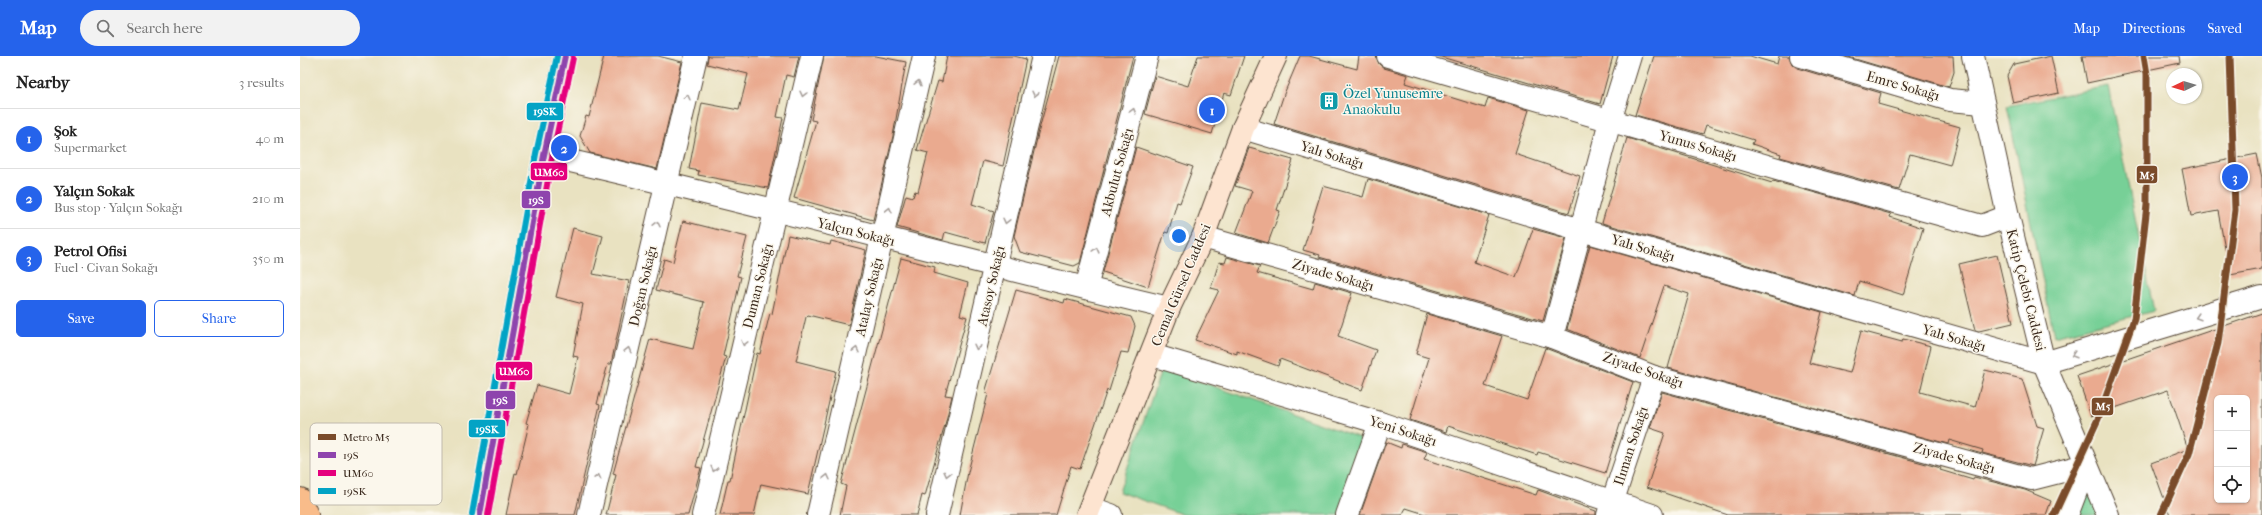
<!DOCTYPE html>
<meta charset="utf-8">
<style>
body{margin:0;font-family:"IM FELL French Canon",serif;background:#f2f2f2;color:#222}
.controls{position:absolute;right:12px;bottom:12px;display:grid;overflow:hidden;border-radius:6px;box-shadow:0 1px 3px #0004}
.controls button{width:36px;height:36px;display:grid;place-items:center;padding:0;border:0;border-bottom:1px solid #e0e0e0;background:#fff;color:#222;font:20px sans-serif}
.compass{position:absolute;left:1866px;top:12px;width:36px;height:36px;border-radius:50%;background:#fff;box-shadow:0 1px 3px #0004;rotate:266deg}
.you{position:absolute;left:879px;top:180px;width:14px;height:14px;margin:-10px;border:3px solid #fff;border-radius:50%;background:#1a73e8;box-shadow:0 0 0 6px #1a73e833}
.badge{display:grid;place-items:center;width:26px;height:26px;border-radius:50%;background:#2563eb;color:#fff;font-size:13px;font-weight:700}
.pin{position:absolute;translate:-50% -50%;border:2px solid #fff;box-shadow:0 1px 4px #0006}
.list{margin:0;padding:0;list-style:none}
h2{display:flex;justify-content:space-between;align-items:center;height:52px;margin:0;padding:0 16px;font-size:17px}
h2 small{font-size:13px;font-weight:400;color:#767676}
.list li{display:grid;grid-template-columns:26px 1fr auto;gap:12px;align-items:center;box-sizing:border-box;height:60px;padding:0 16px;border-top:1px solid #e0e0e0}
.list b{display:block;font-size:15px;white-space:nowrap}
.list p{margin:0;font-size:13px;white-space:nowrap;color:#767676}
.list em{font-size:13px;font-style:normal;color:#767676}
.actions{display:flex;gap:8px;padding:12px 16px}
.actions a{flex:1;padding:9px 0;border:1px solid #2563eb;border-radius:6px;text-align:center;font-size:14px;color:#2563eb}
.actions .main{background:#2563eb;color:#fff}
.icon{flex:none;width:22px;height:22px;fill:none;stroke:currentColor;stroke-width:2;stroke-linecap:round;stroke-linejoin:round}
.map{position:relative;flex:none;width:1962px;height:459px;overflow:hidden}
header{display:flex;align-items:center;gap:24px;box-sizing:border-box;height:56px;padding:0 20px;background:#2563eb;color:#fff}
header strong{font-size:19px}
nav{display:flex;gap:22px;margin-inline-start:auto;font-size:14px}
.search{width:280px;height:36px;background:#f2f2f2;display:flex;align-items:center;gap:10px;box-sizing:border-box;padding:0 14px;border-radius:22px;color:#767676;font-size:15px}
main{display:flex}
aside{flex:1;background:#fff}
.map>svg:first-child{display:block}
.green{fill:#77d097;stroke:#597d5a}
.building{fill:#eaaa8f;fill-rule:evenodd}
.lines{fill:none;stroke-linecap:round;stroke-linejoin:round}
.street-casing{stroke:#554636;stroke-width:24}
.secondary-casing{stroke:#554636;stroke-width:24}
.highway-casing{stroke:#554636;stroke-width:24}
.street{stroke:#fff;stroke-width:22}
.secondary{stroke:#fde4d0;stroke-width:22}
.highway{stroke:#f9bc8a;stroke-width:22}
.bus-1-casing{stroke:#fbf7ec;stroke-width:9}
.bus-2-casing{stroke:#fbf7ec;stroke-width:9}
.bus-3-casing{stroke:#fbf7ec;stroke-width:9}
.bus-1{stroke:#8e44ad;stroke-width:6}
.bus-2{stroke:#e5007d;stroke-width:6}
.bus-3{stroke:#03a3c5;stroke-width:6}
.metro-1-casing{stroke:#fbf7ec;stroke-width:10}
.metro-1{stroke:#7a4b2a;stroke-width:7}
.oneway{stroke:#a79f9a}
.labels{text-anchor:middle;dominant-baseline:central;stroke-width:3;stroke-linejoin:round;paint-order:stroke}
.street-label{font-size:14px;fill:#3b2a1e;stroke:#fbf7ec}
.culture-label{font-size:14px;fill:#0d838f;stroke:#fbf7ec;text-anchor:start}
.key{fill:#fbf7ec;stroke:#c1baae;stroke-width:1}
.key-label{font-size:11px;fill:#3b2a1e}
.line-badge{stroke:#fbf7ec;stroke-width:1.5}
.badge-label{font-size:11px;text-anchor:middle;font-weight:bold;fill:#fff}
</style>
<header>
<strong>Map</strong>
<div class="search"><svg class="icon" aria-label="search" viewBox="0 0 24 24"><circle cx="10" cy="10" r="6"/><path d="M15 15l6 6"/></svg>Search here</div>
<nav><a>Map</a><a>Directions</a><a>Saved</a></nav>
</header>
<main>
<aside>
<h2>Nearby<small>3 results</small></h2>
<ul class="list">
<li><span class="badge">1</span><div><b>Şok</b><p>Supermarket</p></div><em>40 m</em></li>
<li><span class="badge">2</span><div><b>Yalçın Sokak</b><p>Bus stop · Yalçın Sokağı</p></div><em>210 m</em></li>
<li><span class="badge">3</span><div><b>Petrol Ofisi</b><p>Fuel · Civan Sokağı</p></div><em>350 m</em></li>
</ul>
<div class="actions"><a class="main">Save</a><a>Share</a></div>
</aside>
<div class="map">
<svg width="1962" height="459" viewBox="0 0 1962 459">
<rect width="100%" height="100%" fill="#fbf7ec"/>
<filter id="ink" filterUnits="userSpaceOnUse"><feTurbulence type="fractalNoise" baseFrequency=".025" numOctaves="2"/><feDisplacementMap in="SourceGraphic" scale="8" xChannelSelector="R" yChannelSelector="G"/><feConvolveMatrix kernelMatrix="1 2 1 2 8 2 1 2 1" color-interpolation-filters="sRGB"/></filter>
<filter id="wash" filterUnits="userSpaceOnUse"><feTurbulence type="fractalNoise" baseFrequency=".012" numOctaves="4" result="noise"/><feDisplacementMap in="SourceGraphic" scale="16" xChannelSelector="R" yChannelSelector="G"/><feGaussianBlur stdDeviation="0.9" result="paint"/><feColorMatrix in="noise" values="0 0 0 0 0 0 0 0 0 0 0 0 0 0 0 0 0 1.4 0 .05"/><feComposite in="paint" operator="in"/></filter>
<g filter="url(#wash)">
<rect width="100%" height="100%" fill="#e9e2c1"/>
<g class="green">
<polygon points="1808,30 1854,255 1754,280 1707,50"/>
<polygon points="862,312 1069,385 1043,459 884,459 819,436"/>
<polygon points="1784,425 1800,459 1772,459"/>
</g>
<g id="blocks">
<g class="building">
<polygon points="304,0 358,0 382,6 357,113 290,97 280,80 286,60 289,61"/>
<polygon points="408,0 499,0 494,21 486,19 477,61 483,62 468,132 398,119 399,115 389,113 402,47 439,54 448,18 407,8"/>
<polygon points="524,0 576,0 606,6 593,80 573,164 494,142 516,65 511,64"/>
<polygon points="647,0 714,0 726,3 703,110 683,105 672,148 694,155 685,187 645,176 643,184 597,171 606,139 613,141 615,135 618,136 628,97 617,94 638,25 642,26"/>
<polygon points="759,0 833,0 780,207 774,210 720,196 714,180 739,74"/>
<polygon points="898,0 944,0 931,39 924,37 912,78 845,58 855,20 888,30"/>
<polygon points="1000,0 1009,0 1057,13 1059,0 1076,0 1079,8 1084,12 1108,19 1105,27 1185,52 1188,42 1229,54 1215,98 1280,120 1269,157 974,68 984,38"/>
<polygon points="1138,0 1313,0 1300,48"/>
<polygon points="1354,0 1450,0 1477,8 1479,0 1489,0 1492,8 1497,12 1581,37 1578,48 1660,71 1650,109 1610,98 1599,134 1480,101 1481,98 1452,88 1454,84 1406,69 1403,78 1335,59"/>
<polygon points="1545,0 1653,0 1654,16 1649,31"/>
<polygon points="1751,0 1759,37 1713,47 1707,20 1714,8"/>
<polygon points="1782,0 1879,0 1880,7 1787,27"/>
<polygon points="1327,82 1472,127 1473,125 1591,158 1590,161 1623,172 1603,239 1559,225 1555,240 1302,167"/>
<polygon points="836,91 893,111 880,147 877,146 868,177 865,176 848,231 803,216"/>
<polygon points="949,92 993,104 977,154 980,155 968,187 936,177 952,135 935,130"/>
<polygon points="1957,98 1962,122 1962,213 1930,219 1918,155 1891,160 1882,113"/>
<polygon points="1068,123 1189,159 1174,206 1216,221 1233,173 1266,182 1243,265 1019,201 1020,199 1003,194 1023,130 1063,141"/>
<polygon points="383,165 447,181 437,220 441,221 423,300 426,301 396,411 401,412 388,459 306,459 316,419 313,418 350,283 393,293 404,246 356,234 364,203 373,206"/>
<polygon points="273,172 303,180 293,218 329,225 311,308 308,308 297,348 300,349 275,459 206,459 215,417 217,418 229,368 226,367 237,329 269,338 278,301 273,300 283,248 256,241"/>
<polygon points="488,179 530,189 531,185 566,194 549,269 508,259 506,261 496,305 536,315 508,438 461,428 454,459 420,459 428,424 430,424 457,297 460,298 470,257 472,258"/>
<polygon points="1290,189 1522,256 1509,307 1550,317 1561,275 1602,286 1603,283 1631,290 1620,336 1675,351 1685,314 1722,323 1737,370 1744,372 1733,410 1682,397 1683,394 1649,384 1648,388 1368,312 1389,238 1364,230 1340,302 1267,273"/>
<polygon points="1697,199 1713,267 1679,275 1675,274 1659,208"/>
<polygon points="927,201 960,210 957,217 1013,233 1015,226 1052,237 1038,280 1076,294 1062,334 980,303 978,310 937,295 937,298 895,284 919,234 911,232 919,206 925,207"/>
<polygon points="601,202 635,211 634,217 668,227 660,259 667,261 645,339 652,340 646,365 625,440 622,439 617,459 540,459 546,430 541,428"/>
<polygon points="716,234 764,247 765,243 831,261 835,270 828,297 821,296 809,335 807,334 780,413 771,410 756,459 660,459 668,416 688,338 685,337"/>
<path d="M 1962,257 L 1962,459 L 1870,459 L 1851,407 L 1888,393 L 1868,334 L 1791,360 L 1777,320 ZM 1917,342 L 1947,342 L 1947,444 L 1917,444 Z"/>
<polygon points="1127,258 1202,280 1185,330 1227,344 1245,292 1333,326 1305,417 1238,396 1237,399 1148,370 1146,376 1110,364 1129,302 1116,298"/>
<polygon points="1362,336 1641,412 1640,414 1673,424 1674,421 1725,434 1751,445 1746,459 1428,459 1347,431 1365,377 1350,372"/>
<polygon points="1086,386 1101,392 1102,388 1127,396 1124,403 1236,439 1238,434 1296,455 1296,459 1128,459 1106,452 1102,459 1060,459"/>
</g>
</g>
</g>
<g filter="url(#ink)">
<use href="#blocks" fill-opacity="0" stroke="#554636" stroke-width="1"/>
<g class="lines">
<defs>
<g id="street">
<polyline points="1088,0 1515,124 1682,170 1708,160"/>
<polyline points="1501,0 1650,44 1683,47"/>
<polyline points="1673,0 1708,160 1744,307 1808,459"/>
<polyline points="943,72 1281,174 1744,307 1962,241"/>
<path d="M 244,99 C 453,146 660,203 869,252"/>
<polyline points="903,181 1252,281 1354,321 1731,423 1786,409"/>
<polyline points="786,232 847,0"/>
<polyline points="1252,281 1310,65 1330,0"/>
<polyline points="852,299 1080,367 1352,459"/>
<polyline points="791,452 811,459"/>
<polyline points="289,459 396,0"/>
<polyline points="403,459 512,0"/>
<polyline points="518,459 624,0"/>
<polyline points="637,459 743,0"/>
<polyline points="1047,459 1080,367"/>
<polyline points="1308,459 1354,321"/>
<polyline points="1767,459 1786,409"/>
</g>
<g id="secondary">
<polyline points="180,459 244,99 265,0"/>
<polyline points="787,459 869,252 903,181 943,72 976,0"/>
</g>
<polyline id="highway" points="0,443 7,459"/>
</defs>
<use href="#street" class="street-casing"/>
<use href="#secondary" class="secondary-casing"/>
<use href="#highway" class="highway-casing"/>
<use href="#street" class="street"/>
<use href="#secondary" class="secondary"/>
<use href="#highway" class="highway"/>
<defs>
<polyline id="bus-1" points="180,459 244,99 265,0"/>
<polyline id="bus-2" points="188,459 252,101 273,2"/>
<polyline id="bus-3" points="172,458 236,98 257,0"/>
</defs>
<use href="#bus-1" class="bus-1-casing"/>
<use href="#bus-2" class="bus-2-casing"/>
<use href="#bus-3" class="bus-3-casing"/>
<use href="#bus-1" class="bus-1"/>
<use href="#bus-2" class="bus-2"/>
<use href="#bus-3" class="bus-3"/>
<defs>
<g id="metro-1">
<polyline points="1754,459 1798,363 1834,263 1847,149 1847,18 1844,0"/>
<polyline points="1861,459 1889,398 1918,287 1935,154 1930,0"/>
</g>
</defs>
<use href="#metro-1" class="metro-1-casing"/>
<use href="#metro-1" class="metro-1"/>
</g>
<defs><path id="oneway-chevron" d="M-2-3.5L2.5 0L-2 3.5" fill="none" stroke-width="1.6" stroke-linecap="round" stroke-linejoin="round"/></defs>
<g class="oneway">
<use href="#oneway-chevron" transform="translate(618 27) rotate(-77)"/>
<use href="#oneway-chevron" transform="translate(503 38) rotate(103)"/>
<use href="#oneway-chevron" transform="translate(735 38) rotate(103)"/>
<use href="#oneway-chevron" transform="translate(387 41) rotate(-77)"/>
<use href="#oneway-chevron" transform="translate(833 55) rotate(-75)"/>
<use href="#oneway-chevron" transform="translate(589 154) rotate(-77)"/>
<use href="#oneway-chevron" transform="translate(706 165) rotate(103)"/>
<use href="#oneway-chevron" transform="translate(357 168) rotate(-77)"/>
<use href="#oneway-chevron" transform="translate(796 194) rotate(-75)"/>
<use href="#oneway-chevron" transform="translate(1898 261) rotate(163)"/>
<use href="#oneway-chevron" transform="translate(444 287) rotate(104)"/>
<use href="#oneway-chevron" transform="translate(677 291) rotate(103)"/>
<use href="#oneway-chevron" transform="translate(328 294) rotate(-77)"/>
<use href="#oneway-chevron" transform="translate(556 294) rotate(-77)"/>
<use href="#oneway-chevron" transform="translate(1774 299) rotate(163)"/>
<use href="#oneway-chevron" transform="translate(414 413) rotate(104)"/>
<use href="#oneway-chevron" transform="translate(647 418) rotate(103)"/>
<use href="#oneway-chevron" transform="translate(298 421) rotate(-77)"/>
<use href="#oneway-chevron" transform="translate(527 421) rotate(-77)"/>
</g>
</g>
<defs>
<symbol id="building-square" viewBox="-11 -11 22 22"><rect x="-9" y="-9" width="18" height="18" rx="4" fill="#0f9aa8" stroke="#fbf7ec"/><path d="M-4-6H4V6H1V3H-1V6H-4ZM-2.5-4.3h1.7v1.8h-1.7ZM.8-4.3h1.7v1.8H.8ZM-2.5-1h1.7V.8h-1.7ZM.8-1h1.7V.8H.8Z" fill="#fff"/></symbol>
</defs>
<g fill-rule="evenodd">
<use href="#building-square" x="1018" y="34" width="22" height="22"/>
</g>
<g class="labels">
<g class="street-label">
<text transform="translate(1603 30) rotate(16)">Emre Sokağı</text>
<text transform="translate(1398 90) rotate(16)">Yunus Sokağı</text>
<text transform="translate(1032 99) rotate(17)">Yalı Sokağı</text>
<text transform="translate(817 116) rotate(-75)">Akbulut Sokağı</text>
<text transform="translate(556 176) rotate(14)">Yalçın Sokağı</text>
<text transform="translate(1343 192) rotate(16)">Yalı Sokağı</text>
<text transform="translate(1033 219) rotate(16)">Ziyade Sokağı</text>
<text transform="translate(881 229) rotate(-67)">Cemal Gürsel Caddesi</text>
<text transform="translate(343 230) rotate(-77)">Doğan Sokağı</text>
<text transform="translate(458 230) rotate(-76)">Duman Sokağı</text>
<text transform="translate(691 230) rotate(-77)">Atasoy Sokağı</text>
<text transform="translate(1726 234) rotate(76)">Katip Çelebi Caddesi</text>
<text transform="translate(569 241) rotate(-77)">Atalay Sokağı</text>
<text transform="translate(1654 282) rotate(16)">Yalı Sokağı</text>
<text transform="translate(1343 314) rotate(19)">Ziyade Sokağı</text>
<text transform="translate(1103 375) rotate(18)">Yeni Sokağı</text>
<text transform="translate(1331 390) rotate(-72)">Ilıman Sokağı</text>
<text transform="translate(1654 402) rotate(15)">Ziyade Sokağı</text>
</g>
<g class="culture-label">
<text x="1043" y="37">Özel Yunusemre<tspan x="1043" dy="16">Anaokulu</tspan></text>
</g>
</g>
<rect x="10" y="367" width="132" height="82" rx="6" class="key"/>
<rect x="18" y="378" width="18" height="6" fill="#7a4b2a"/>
<rect x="18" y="396" width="18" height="6" fill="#8e44ad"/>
<rect x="18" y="414" width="18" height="6" fill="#e5007d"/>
<rect x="18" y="432" width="18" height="6" fill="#03a3c5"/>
<g class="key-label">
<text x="43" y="385">Metro M5</text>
<text x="43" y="403">19S</text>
<text x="43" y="421">UM60</text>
<text x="43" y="439">19SK</text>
</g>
<g class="line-badge">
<rect x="226" y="46" width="38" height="19" rx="4" fill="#03a3c5"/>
<rect x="230" y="106" width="38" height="19" rx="4" fill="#e5007d"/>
<rect x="1836" y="109" width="22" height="19" rx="4" fill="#7a4b2a"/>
<rect x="221" y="134" width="30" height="19" rx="4" fill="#8e44ad"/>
<rect x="195" y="305" width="38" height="20" rx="4" fill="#e5007d"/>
<rect x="185" y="334" width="31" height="20" rx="4" fill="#8e44ad"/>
<rect x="1791" y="341" width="23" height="19" rx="4" fill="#7a4b2a"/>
<rect x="168" y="363" width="38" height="19" rx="4" fill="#03a3c5"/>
</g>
<g class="badge-label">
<text x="245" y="59">19SK</text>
<text x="249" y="120">UM60</text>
<text x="1847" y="123">M5</text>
<text x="236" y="148">19S</text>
<text x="214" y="319">UM60</text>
<text x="200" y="348">19S</text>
<text x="1803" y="354">M5</text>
<text x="187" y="377">19SK</text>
</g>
</svg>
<div class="controls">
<button>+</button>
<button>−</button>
<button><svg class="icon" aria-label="locate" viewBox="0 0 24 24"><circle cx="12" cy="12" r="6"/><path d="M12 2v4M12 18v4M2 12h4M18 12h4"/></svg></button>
</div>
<svg class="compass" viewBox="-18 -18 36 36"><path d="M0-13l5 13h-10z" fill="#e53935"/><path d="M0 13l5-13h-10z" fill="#767676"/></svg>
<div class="you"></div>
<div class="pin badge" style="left:912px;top:54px">1</div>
<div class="pin badge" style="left:264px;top:92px">2</div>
<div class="pin badge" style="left:1935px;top:121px">3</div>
</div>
</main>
